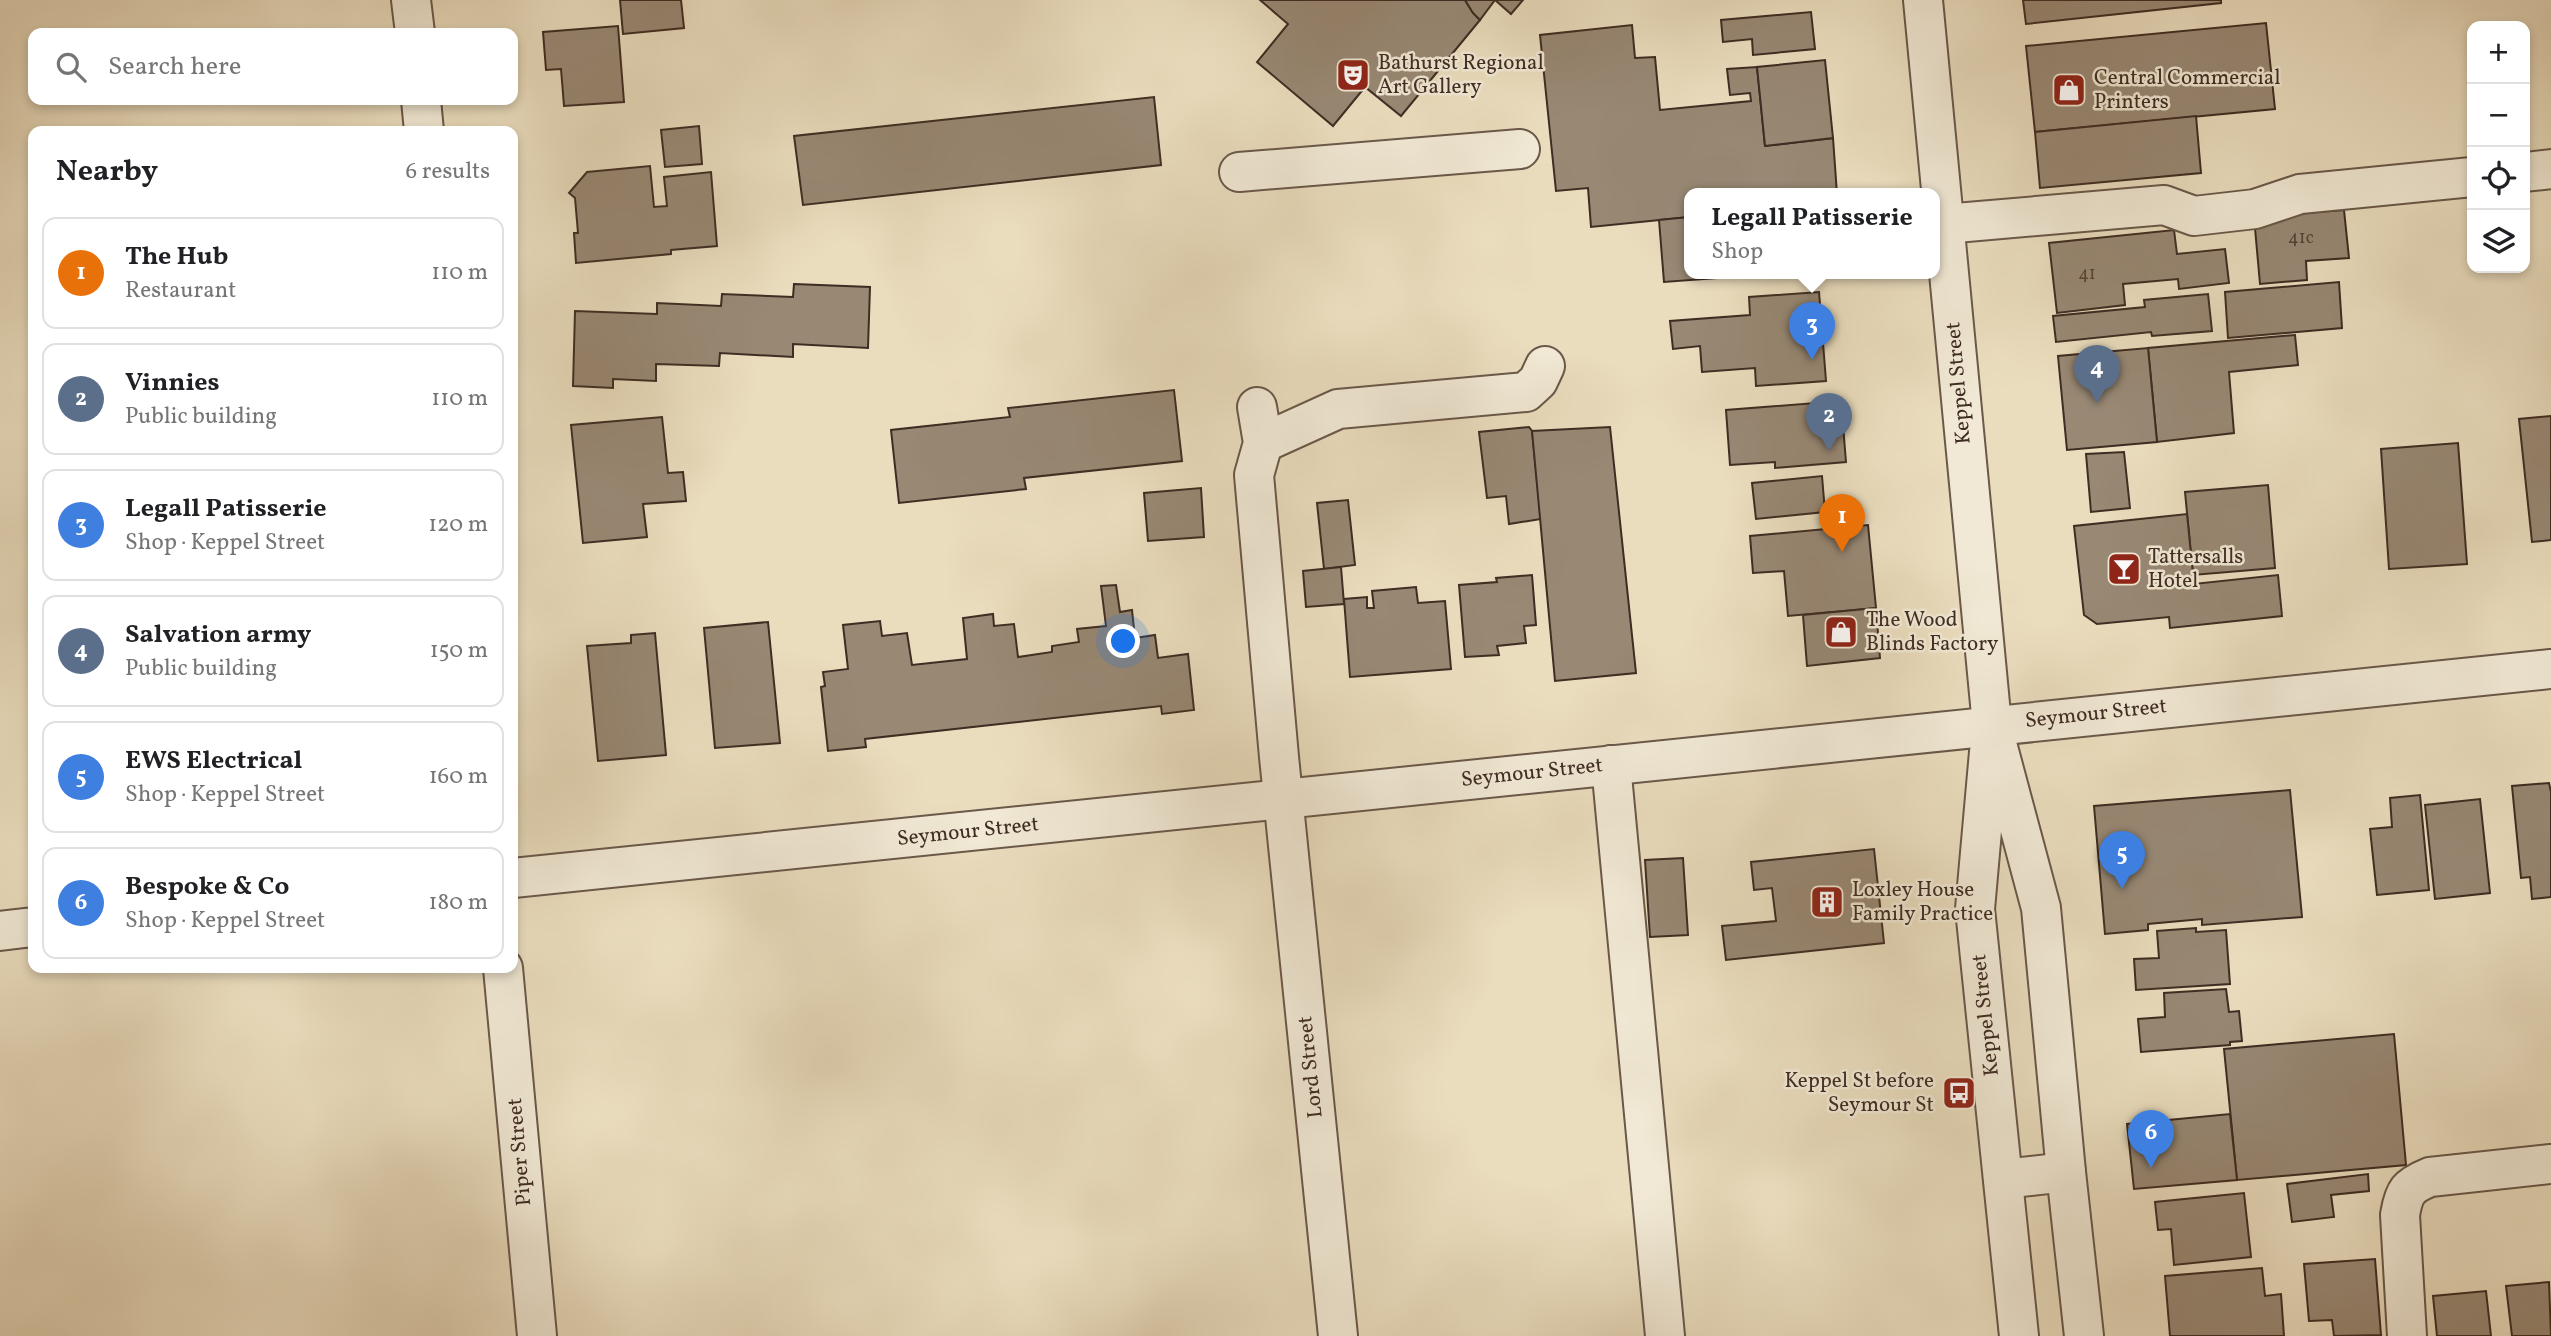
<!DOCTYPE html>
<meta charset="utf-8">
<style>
body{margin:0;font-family:Vollkorn,serif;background:#f2f2f2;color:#202124}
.controls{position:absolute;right:21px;top:21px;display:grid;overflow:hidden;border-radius:14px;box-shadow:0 4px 10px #0003}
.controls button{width:63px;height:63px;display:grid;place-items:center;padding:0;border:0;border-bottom:2px solid #e0e0e0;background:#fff;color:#202124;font:35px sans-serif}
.you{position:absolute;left:1124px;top:642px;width:24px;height:24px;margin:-18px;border:5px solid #fff;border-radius:50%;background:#1a73e8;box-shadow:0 0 0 10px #1a73e833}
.badge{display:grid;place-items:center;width:46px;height:46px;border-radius:50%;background:#8f2418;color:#fff;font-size:23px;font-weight:700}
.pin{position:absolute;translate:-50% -58px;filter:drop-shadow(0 2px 4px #0008)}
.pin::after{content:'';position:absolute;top:37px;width:24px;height:21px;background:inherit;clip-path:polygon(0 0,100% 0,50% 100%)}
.popup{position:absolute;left:1684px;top:188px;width:256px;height:91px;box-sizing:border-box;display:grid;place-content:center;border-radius:14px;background:#fff;filter:drop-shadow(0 2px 5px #0005);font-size:23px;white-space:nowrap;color:#757577}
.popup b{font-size:26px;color:#202124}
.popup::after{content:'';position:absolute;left:50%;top:100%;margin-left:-14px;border:14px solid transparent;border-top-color:#fff}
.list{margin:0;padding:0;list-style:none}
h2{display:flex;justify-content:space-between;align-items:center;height:91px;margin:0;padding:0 28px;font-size:30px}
h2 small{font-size:23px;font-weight:400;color:#757577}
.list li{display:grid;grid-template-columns:46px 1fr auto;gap:21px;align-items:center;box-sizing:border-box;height:112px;margin:0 14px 14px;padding:0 14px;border:2px solid #e0e0e0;border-radius:14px}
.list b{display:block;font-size:26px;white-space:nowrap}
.list p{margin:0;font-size:23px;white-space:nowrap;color:#757577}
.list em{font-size:23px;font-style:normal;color:#757577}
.icon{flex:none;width:38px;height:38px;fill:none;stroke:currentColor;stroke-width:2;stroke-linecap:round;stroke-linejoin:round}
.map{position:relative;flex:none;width:2551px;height:1336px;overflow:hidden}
.search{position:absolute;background:#fff;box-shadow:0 4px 10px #0003;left:28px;top:28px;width:490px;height:77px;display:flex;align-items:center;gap:18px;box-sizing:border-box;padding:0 24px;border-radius:14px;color:#757577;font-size:26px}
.panel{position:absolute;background:#fff;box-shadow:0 4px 10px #0003;left:28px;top:126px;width:490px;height:847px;border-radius:14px}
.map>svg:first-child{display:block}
.building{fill:#988874;stroke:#3f2c23;stroke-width:2}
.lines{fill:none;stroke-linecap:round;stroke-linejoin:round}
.minor-casing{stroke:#6a584a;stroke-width:42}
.minor{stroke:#f1e9d5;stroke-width:38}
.labels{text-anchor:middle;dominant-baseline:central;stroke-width:5;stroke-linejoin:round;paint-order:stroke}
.number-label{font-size:18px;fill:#554337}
.poi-label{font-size:21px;fill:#3f2c23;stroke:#f1e9d5;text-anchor:start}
.street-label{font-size:21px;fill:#3f2c23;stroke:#f1e9d5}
</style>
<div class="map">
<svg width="2551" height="1336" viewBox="0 0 2551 1336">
<rect width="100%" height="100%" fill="#eaddbe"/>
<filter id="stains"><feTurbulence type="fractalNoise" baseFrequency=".00286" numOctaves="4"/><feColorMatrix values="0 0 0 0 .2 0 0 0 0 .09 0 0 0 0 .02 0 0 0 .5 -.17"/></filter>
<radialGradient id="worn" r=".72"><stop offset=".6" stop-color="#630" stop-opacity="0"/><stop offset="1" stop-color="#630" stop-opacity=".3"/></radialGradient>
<g class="building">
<polygon points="620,0 681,0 684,28 623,34"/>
<polygon points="1260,0 1465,0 1473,13 1480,20 1401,116 1365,87 1333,126 1257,62 1288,24"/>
<polygon points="1465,0 1523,0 1511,14 1495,0 1480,20 1473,13"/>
<polygon points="2023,0 2221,0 2221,3 2026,24"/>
<polygon points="1811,12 1815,49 1753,55 1752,39 1723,42 1721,20"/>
<polygon points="2266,23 2275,109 2035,132 2026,46"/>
<polygon points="1632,25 1635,58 1655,57 1660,110 1751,101 1750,93 1730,95 1727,69 1757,67 1765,146 1833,138 1837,194 1689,194 1689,217 1591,227 1588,188 1556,191 1540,35"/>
<polygon points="618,26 624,102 564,106 561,69 546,70 543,32"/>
<polygon points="1825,60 1833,138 1765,146 1757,67"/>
<polygon points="1154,97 1161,165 803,205 794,136"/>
<polygon points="2196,116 2201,173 2040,188 2035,132"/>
<polygon points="699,126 702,164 665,167 661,130"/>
<polygon points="650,166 654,207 667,206 664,177 711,172 717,246 671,250 671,254 576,263 574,233 578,233 575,198 569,193 587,172"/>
<polygon points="2344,210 2349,258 2306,261 2307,280 2260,284 2254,217"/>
<polygon points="1689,217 1689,274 1772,274 1664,282 1659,220"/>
<polygon points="2174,230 2177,254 2225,249 2229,283 2179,289 2178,279 2123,284 2125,305 2057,313 2049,243"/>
<polygon points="2339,282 2342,328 2228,338 2225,292"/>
<polygon points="794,284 870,287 868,348 793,344 793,357 720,353 719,366 656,364 656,381 613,379 613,388 573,386 575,311 657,314 657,303 721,306 722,294 793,297"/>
<polygon points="1819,292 1826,381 1756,386 1755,368 1702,372 1700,346 1673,349 1670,321 1750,315 1749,297"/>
<polygon points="2208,294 2212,331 2152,336 2151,332 2056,342 2053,316 2145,307 2144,300"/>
<polygon points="2295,335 2298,365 2229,372 2234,433 2157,442 2148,348"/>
<polygon points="2148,348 2157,442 2067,450 2058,356"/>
<polygon points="1174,390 1182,461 1024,478 1026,489 899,503 891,430 1010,417 1008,408"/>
<polygon points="1841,401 1846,462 1775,468 1775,462 1730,465 1726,410"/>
<polygon points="2551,416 2551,540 2532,542 2519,419"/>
<polygon points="662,417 668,473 683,472 686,501 643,504 647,537 583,543 571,425"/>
<polygon points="1529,427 1532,431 1541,519 1509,524 1506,496 1487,498 1479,432"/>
<polygon points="1610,427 1636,673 1555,681 1532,431"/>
<polygon points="2458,443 2467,564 2389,569 2381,449"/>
<polygon points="2124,452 2130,508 2091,512 2086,454"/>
<polygon points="1822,476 1825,512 1756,519 1752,483"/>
<polygon points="2268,485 2275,568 2193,575 2185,492"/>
<polygon points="1201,488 1204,537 1148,541 1144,493"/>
<polygon points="1348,500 1355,565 1324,569 1317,503"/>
<polygon points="2187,514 2194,584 2278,575 2282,616 2170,628 2169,617 2097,624 2084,615 2074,526"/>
<polygon points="1868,525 1876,608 1788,616 1784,571 1753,573 1750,536"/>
<polygon points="1341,567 1344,604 1306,607 1303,571"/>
<polygon points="1532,575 1536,625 1524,626 1526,643 1497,646 1499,655 1465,657 1459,585 1497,582 1496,578"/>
<polygon points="1116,585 1120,612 1132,610 1135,638 1155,635 1158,658 1188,654 1194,710 1162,714 1161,706 865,739 866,747 828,751 821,687 825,686 823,672 848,669 843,625 880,621 882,636 907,633 912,665 967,659 963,618 993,614 994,626 1014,624 1018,657 1052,652 1052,646 1079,642 1077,629 1106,626 1101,586"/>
<polygon points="1416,587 1418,603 1445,601 1451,669 1350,677 1344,599 1367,597 1367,608 1374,608 1372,591"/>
<polygon points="1876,608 1880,658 1807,666 1803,615"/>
<polygon points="768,622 780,743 715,748 704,628"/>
<polygon points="655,633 666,755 598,761 587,646 631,643 631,635"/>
<polygon points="2549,783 2551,792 2551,897 2532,899 2530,877 2521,878 2512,786"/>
<polygon points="2290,790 2302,917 2202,925 2202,919 2148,924 2148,930 2105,934 2094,806"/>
<polygon points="2420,795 2429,890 2377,895 2370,829 2392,827 2390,798"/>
<polygon points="2480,799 2490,893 2435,899 2425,805"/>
<polygon points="1874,849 1884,943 1726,960 1722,926 1776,921 1772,888 1754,890 1751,862"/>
<polygon points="1683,858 1688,935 1650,937 1645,860"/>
<polygon points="2196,928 2196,932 2226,930 2230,984 2136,990 2134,959 2159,958 2157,931"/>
<polygon points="2226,989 2229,1012 2239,1011 2242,1041 2230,1042 2230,1045 2141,1052 2138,1019 2165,1017 2164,993"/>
<polygon points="2394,1034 2406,1165 2237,1180 2224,1049"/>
<polygon points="2230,1114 2237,1180 2134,1189 2127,1124"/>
<polygon points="2368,1174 2369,1191 2331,1195 2334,1217 2292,1222 2287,1184"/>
<polygon points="2244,1193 2251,1257 2174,1265 2171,1229 2158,1230 2155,1202"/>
<polygon points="2375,1259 2381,1335 2334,1336 2332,1320 2309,1321 2304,1264"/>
<polygon points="2262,1268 2265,1296 2281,1294 2284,1336 2170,1336 2165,1276"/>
<polygon points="2549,1282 2551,1336 2512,1336 2506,1286"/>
<polygon points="2486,1291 2491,1336 2437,1336 2433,1296"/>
</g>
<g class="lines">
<defs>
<g id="minor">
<polyline points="411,0 415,33"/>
<polyline points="1923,0 1992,725 2041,908 2066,1172 2084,1336"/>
<polyline points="421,100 424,131"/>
<polyline points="1239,172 1520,149"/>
<polyline points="2525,172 2551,169"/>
<polyline points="1944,224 2164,205 2194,216 2255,209 2300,194 2472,177"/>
<polyline points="1257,407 1263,443 1254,475 1279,757 1338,1336"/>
<polyline points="1263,443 1338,409 1526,392 1538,381 1545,366"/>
<polyline points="1989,752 1975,909 2019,1336"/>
<polyline points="1611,765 1665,1336"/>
<polyline points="513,878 2551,669"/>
<polyline points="0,931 33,927"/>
<polyline points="503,968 537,1336"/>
<polyline points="2003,1179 2066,1172"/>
<path d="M 2407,1336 L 2400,1215 C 2404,1191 2408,1186 2430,1177 L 2551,1164"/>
</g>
</defs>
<use href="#minor" class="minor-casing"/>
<use href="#minor" class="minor"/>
</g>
<defs>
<symbol id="theatre-square" viewBox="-11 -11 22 22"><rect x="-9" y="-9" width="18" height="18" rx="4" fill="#8f2418" stroke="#f1e9d5"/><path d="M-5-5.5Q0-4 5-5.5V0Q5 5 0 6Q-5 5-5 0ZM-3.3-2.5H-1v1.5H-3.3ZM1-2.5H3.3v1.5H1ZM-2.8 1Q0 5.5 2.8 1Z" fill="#fff"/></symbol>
<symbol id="shop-square" viewBox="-11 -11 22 22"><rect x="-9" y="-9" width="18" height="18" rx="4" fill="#8f2418" stroke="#f1e9d5"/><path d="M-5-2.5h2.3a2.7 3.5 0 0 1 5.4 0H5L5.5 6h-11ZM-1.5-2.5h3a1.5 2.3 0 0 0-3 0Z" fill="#fff"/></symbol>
<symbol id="bar-square" viewBox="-11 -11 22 22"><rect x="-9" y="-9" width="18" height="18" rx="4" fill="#8f2418" stroke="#f1e9d5"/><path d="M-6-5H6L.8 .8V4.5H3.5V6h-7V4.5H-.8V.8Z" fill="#fff"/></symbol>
<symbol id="building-square" viewBox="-11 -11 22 22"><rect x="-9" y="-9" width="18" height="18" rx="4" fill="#8f2418" stroke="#f1e9d5"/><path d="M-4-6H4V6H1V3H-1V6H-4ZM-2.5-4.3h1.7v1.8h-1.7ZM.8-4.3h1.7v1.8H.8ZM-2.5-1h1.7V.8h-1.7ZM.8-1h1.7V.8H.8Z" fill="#fff"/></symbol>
<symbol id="bus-square" viewBox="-11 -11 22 22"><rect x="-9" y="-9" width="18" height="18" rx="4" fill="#8f2418" stroke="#f1e9d5"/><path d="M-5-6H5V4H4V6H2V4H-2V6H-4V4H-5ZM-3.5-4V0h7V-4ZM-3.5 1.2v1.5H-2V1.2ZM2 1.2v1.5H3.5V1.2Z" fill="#fff"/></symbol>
</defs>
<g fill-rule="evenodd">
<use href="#theatre-square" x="1334" y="56" width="38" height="38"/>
<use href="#shop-square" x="2050" y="71" width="38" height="38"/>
<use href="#bar-square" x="2105" y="550" width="38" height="38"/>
<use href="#shop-square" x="1822" y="613" width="38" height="38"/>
<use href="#building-square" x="1808" y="883" width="38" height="38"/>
<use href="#bus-square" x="1940" y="1074" width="38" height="38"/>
</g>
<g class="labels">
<g class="number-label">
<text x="2301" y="238">41c</text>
<text x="2087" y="274">41</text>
</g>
<g class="poi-label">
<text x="1378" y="63">Bathurst Regional<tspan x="1378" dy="24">Art Gallery</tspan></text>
<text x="2094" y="78">Central Commercial<tspan x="2094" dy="24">Printers</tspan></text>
<text x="2148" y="557">Tattersalls<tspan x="2148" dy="24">Hotel</tspan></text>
<text x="1866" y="620">The Wood<tspan x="1866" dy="24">Blinds Factory</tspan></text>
<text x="1852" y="890">Loxley House<tspan x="1852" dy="24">Family Practice</tspan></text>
<text x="1934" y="1081" text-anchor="end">Keppel St before<tspan x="1934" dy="24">Seymour St</tspan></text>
</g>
<g class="street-label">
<text transform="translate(1959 383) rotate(-95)">Keppel Street</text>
<text transform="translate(2096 714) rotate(-6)">Seymour Street</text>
<text transform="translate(1532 773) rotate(-6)">Seymour Street</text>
<text transform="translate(968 832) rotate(-6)">Seymour Street</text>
<text transform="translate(1986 1015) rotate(-96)">Keppel Street</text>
<text transform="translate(1311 1067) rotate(-96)">Lord Street</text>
<text transform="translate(520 1152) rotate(-95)">Piper Street</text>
</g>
</g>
<rect width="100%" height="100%" filter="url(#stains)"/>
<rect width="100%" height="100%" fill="url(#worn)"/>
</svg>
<div class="controls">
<button>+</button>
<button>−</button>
<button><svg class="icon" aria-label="locate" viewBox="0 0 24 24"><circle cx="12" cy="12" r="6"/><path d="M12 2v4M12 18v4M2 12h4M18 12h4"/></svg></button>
<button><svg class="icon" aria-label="layers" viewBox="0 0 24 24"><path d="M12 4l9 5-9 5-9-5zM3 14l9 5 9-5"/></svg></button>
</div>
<div class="you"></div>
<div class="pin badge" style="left:1842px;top:552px;background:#e8710a">1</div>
<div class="pin badge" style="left:1829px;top:451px;background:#5c6f8a">2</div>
<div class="pin badge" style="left:1812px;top:360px;background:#3f7fe0">3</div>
<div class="popup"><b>Legall Patisserie</b>Shop</div>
<div class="pin badge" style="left:2097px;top:403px;background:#5c6f8a">4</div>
<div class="pin badge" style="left:2122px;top:889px;background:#3f7fe0">5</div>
<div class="pin badge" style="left:2151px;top:1168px;background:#3f7fe0">6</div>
<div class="search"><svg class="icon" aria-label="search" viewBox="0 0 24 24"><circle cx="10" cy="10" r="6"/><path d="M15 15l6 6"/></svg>Search here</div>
<section class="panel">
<h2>Nearby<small>6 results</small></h2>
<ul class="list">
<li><span class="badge" style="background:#e8710a">1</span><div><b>The Hub</b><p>Restaurant</p></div><em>110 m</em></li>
<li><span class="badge" style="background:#5c6f8a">2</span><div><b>Vinnies</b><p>Public building</p></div><em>110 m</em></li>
<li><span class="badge" style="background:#3f7fe0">3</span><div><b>Legall Patisserie</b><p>Shop · Keppel Street</p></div><em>120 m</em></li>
<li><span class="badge" style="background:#5c6f8a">4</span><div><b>Salvation army</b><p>Public building</p></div><em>150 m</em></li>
<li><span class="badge" style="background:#3f7fe0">5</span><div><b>EWS Electrical</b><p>Shop · Keppel Street</p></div><em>160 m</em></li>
<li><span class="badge" style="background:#3f7fe0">6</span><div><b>Bespoke &amp; Co</b><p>Shop · Keppel Street</p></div><em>180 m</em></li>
</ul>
</section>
</div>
